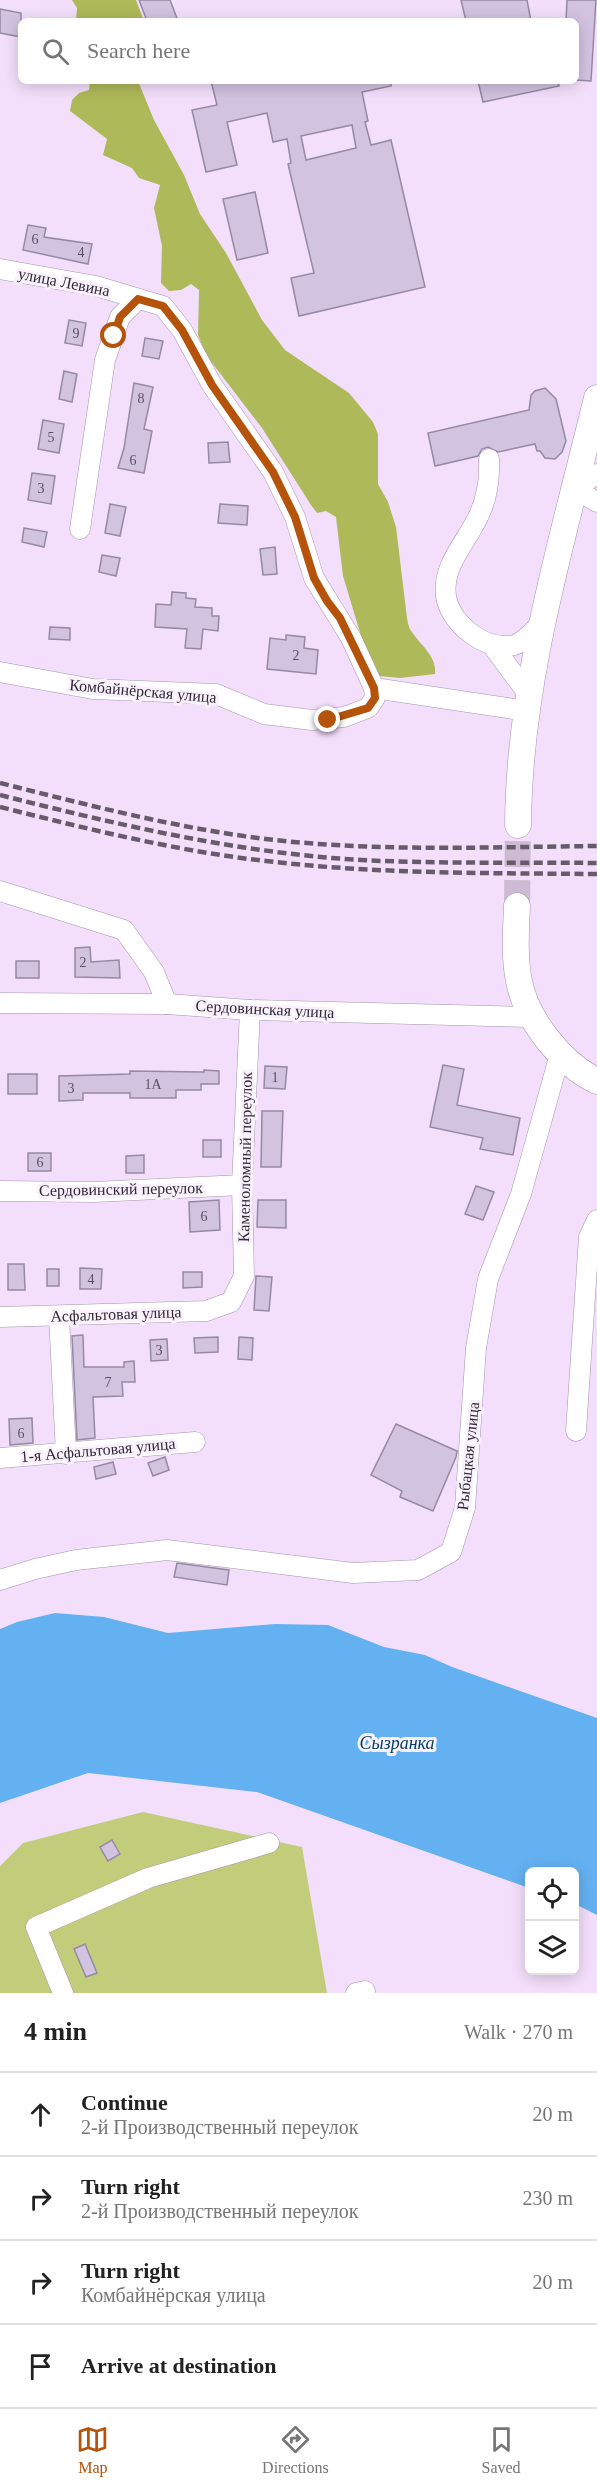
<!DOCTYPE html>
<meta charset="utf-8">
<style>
body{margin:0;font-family:Georgia,serif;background:#f6f6f6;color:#222}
.controls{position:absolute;right:18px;bottom:18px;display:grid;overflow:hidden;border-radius:9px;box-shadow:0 3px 15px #0003}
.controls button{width:54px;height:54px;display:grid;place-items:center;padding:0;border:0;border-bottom:2px solid #e0e0e0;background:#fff;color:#222;font:30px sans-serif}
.stop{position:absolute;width:18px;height:18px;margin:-14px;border:4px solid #b45309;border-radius:50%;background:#fff}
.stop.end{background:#b45309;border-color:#fff;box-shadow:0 2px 6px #0008}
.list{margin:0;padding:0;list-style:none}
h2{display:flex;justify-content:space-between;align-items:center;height:78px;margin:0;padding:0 24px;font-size:26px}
h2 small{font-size:20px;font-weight:400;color:#767676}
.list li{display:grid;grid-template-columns:39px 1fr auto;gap:18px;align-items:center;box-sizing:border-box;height:84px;padding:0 24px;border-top:2px solid #e0e0e0}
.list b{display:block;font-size:22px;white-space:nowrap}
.list p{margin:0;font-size:20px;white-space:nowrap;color:#767676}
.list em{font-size:20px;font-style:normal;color:#767676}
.icon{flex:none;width:33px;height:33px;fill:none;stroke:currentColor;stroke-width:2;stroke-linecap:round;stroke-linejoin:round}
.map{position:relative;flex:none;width:597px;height:1993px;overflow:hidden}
.search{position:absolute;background:#fff;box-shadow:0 3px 15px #0003;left:18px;right:18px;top:18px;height:66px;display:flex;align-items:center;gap:15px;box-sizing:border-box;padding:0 21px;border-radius:9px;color:#767676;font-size:22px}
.sheet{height:414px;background:#fff}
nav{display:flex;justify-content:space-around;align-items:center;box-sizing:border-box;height:84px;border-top:2px solid #e0e0e0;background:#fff;font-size:16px;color:#767676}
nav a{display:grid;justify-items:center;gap:3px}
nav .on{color:#b45309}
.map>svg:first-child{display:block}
.green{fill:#c2cd7b}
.forest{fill:#aeb959}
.water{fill:#64b1f2}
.building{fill:#d2c3e0;stroke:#9689a4;stroke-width:1.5;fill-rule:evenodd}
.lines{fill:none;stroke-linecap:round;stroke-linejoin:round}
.major-tunnel{stroke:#ccbbd3;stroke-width:26;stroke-dasharray:26 13;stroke-linecap:butt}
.minor-casing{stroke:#a593ac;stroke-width:21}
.major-casing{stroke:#a593ac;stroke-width:27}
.minor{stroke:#fff;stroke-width:20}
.major{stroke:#fff;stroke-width:26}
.rail{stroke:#675b6b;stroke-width:4.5;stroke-dasharray:9 4.5;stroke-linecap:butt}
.route{stroke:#b45309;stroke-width:8}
.labels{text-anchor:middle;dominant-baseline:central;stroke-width:6;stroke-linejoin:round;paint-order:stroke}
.number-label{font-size:14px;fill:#5a5060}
.street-label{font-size:16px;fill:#322a35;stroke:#f9f1fc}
.water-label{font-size:18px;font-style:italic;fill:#04416a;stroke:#f9f1fc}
</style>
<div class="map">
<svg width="597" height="1993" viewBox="0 0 597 1993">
<rect width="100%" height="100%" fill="#f3dffb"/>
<polygon class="green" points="143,1812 302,1847 327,1993 0,1993 0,1866 23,1843"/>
<g class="forest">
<polygon points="72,0 136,0 144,21 76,21 77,8"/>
<path d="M 90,81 L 138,81 L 154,120 L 184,175 L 200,214 L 226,253 L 262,320 L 285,350 L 349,393 L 373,422 L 378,434 L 378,484 L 388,502 L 396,527 L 407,618 C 408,623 409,629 412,632 C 421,646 437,656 435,674 L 400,678 L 379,676 L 362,639 L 343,576 L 336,517 L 326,511 L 317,513 L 311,505 L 262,428 L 206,355 L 198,335 L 199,290 L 191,284 L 181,290 L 169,291 L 161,283 L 162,246 L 154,208 L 160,185 L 139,178 L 132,168 L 103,155 L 107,139 L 70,111 L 72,100 L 79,93 L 89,90 Z"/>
</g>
<polygon class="water" points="55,1613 104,1617 168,1633 275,1624 328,1625 384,1647 425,1655 452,1667 597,1718 597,1915 575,1904 574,1872 530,1872 529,1888 257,1792 88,1773 0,1803 0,1629 17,1622"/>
<g class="building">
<polygon points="139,0 170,0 178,21 147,21"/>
<polygon points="461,0 527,0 531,21 466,21"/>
<polygon points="567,0 596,0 591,81 576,80 576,21 566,21"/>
<polygon points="0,9 21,13 21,37 0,33"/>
<path d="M 211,81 L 391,81 L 391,86 L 362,92 L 368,121 L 365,122 L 371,145 L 391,140 L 425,287 L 299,316 L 291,278 L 314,273 L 288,164 L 291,163 L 287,139 L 273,142 L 267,113 L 227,122 L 237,165 L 206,172 L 192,110 L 217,105 ZM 352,125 L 356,148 L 306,160 L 301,136 Z"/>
<polygon points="478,81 558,81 559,86 483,102"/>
<polygon points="255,192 268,253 237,260 223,199"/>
<polygon points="28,225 46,228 44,237 92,244 88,264 23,250"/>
<polygon points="69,320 86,323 82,346 65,343"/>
<polygon points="145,338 163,341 159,359 142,356"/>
<polygon points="64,371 77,374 72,402 59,399"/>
<polygon points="134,383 153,387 144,429 152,431 144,473 118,468 124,448"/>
<polygon points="545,388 556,399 566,441 562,452 555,459 545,458 540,451 537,451 535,444 498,452 488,447 482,449 478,456 435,466 428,433 529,410 531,395 535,391"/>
<polygon points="43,420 64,424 59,453 38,449"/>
<polygon points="228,442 230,462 209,463 208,443"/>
<polygon points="32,473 55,476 51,504 28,500"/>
<polygon points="110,504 126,507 120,536 105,533"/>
<polygon points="220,504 248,506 247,525 218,523"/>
<polygon points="24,528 47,532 44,547 22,542"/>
<polygon points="275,547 277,574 263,575 260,549"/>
<polygon points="102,555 120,558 116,576 99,572"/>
<polygon points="172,592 186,593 186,598 196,599 195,607 212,608 212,616 219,616 218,631 203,629 201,649 185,648 187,629 155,627 156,604 171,605"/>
<polygon points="50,627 70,628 70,640 49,639"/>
<polygon points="286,635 305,637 304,648 318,650 316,674 267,669 270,638 286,640"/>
<polygon points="90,947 91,962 119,960 120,978 75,977 75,948"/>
<rect x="16" y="961" width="23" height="17"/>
<polygon points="443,1065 464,1069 457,1105 520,1118 513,1155 480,1149 483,1138 430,1127"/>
<polygon points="265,1066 287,1067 285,1089 264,1088"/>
<polygon points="204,1070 219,1071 219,1084 201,1084 201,1090 176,1090 176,1098 130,1098 130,1093 83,1093 83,1100 59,1101 59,1076 130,1074 130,1071 204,1072"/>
<rect x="8" y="1074" width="29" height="20"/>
<polygon points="262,1111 283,1111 281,1167 261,1167"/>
<rect x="203" y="1140" width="18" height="17"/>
<rect x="28" y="1153" width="23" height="18"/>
<polygon points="144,1155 144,1173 126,1173 126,1156"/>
<polygon points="476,1186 494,1192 483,1220 465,1214"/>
<polygon points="219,1200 220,1230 190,1232 189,1202"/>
<polygon points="258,1200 286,1200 286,1228 257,1227"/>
<polygon points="8,1264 24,1264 25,1290 8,1290"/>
<polygon points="80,1268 102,1269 101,1289 80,1289"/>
<rect x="47" y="1269" width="12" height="17"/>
<polygon points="183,1272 202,1272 202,1287 183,1288"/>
<polygon points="256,1276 272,1277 269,1311 254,1310"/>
<polygon points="83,1335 84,1367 124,1367 124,1362 134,1361 135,1382 122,1382 123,1396 93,1397 95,1438 77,1440 72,1336"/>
<polygon points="218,1337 218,1352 195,1353 194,1338"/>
<polygon points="239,1337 253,1338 252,1360 238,1359"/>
<polygon points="167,1339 168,1360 151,1361 150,1340"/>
<polygon points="32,1418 33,1443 10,1445 9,1419"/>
<polygon points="396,1424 457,1451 456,1457 433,1511 400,1497 402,1491 371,1475"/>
<polygon points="165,1457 169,1470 153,1476 148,1463"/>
<polygon points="113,1462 116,1474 96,1479 94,1467"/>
<polygon points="177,1563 229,1570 227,1585 174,1577"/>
<polygon points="112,1840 120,1854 108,1861 100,1847"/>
<polygon points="85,1944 97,1973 86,1977 74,1949"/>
</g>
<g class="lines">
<polyline class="major-tunnel" points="517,906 518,825"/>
<defs>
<g id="minor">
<polyline points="0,269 96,286 163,306 182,330 212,385 273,472 295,517 314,578 351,638 374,688 375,698 368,708 344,717 312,720 264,714 216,694 93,689 0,672"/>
<path d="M 489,459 C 490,481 487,501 476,521 C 464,545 442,567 446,596 C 450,624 486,652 514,645 C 523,643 535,629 542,623"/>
<polyline points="597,474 575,489 597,502"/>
<polyline points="80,529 105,360 120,317 138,299"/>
<polyline points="492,645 529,695"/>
<polyline points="374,688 527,711"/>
<polyline points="0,891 124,930 154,972 167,1004"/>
<polyline points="0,1003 167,1004 250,1010 531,1017"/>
<polyline points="0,1191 94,1192 242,1185"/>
<polyline points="59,1316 66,1454"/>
<polyline points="0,1317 206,1311 231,1302 244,1276 242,1185 250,1010"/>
<polyline points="576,1431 589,1237 597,1220"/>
<polyline points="0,1458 195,1442"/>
<polyline points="0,1580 35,1569 76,1560 167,1550 353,1573 418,1570 451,1552 465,1508 476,1348 488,1279 521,1194 560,1054"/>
<polyline points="63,1993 36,1927 148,1878 269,1843"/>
<polyline points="356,1993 365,1991"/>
</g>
<g id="major">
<path d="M 518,825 C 519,679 563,539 597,398"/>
<path d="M 517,906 C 516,931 514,957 519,981 C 526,1019 561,1064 597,1081"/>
</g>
</defs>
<use href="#minor" class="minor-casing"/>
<use href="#major" class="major-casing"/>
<use href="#minor" class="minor"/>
<use href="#major" class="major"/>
<g class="rail">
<path d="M 0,783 C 88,805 176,828 266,839 C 375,852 487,847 597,846"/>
<path d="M 0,795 C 119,825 238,853 361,860 C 439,864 519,862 597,863"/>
<path d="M 0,807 C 88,829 176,851 266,861 C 376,874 487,873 597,874"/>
</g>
</g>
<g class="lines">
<polyline class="route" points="114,336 120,317 138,299 163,306 182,330 212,385 273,472 295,517 314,578 327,601 340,618 374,688 375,698 368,708 328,720"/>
</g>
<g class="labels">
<g class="number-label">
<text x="35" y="239">6</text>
<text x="81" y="252">4</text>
<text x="76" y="333">9</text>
<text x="141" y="398">8</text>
<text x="51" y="437">5</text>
<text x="133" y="460">6</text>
<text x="41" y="488">3</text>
<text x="296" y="655">2</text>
<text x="83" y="962">2</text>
<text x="275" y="1077">1</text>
<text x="153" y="1084">1А</text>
<text x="71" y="1088">3</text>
<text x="40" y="1162">6</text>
<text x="204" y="1216">6</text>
<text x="91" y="1279">4</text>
<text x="159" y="1350">3</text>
<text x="108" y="1382">7</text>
<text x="21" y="1433">6</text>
</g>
<g class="street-label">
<text transform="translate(64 282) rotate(11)">улица Левина</text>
<text transform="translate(143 691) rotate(5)">Комбайнёрская улица</text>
<text transform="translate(265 1009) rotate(3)">Сердовинская улица</text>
<text transform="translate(245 1157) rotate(-89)">Каменоломный переулок</text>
<text transform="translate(121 1189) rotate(-1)">Сердовинский переулок</text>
<text transform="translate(116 1314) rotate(-2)">Асфальтовая улица</text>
<text transform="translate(98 1450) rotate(-5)">1-я Асфальтовая улица</text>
<text transform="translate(468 1456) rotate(-84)">Рыбацкая улица</text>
</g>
<g class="water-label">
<text x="397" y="1743">Сызранка</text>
</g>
</g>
</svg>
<div class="controls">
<button><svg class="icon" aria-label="locate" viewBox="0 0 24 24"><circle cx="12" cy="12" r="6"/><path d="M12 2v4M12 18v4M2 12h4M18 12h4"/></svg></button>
<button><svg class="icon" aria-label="layers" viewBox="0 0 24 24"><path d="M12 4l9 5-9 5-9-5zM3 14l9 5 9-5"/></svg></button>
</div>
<div class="stop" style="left:114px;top:336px"></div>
<div class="stop end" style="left:328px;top:720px"></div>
<div class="search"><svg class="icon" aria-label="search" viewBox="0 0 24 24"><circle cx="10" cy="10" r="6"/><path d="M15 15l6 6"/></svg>Search here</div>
</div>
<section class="sheet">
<h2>4 min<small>Walk · 270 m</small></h2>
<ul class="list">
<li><svg class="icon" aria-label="ahead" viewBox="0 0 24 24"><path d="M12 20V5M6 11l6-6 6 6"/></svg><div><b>Continue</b><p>2-й Производственный переулок</p></div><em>20 m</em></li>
<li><svg class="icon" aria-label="right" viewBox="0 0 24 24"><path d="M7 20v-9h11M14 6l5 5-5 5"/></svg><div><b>Turn right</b><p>2-й Производственный переулок</p></div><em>230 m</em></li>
<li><svg class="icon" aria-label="right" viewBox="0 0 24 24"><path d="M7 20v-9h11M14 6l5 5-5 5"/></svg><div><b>Turn right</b><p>Комбайнёрская улица</p></div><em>20 m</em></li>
<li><svg class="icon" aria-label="arrive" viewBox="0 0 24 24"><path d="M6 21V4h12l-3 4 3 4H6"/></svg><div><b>Arrive at destination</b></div></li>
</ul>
</section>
<nav>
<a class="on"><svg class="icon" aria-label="map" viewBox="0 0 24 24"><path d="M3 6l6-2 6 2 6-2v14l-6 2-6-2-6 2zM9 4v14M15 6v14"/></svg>Map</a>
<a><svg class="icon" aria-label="directions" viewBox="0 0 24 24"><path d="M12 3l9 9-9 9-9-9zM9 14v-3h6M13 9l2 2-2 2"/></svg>Directions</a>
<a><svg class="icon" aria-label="saved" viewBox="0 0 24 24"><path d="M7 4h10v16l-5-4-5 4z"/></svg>Saved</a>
</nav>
